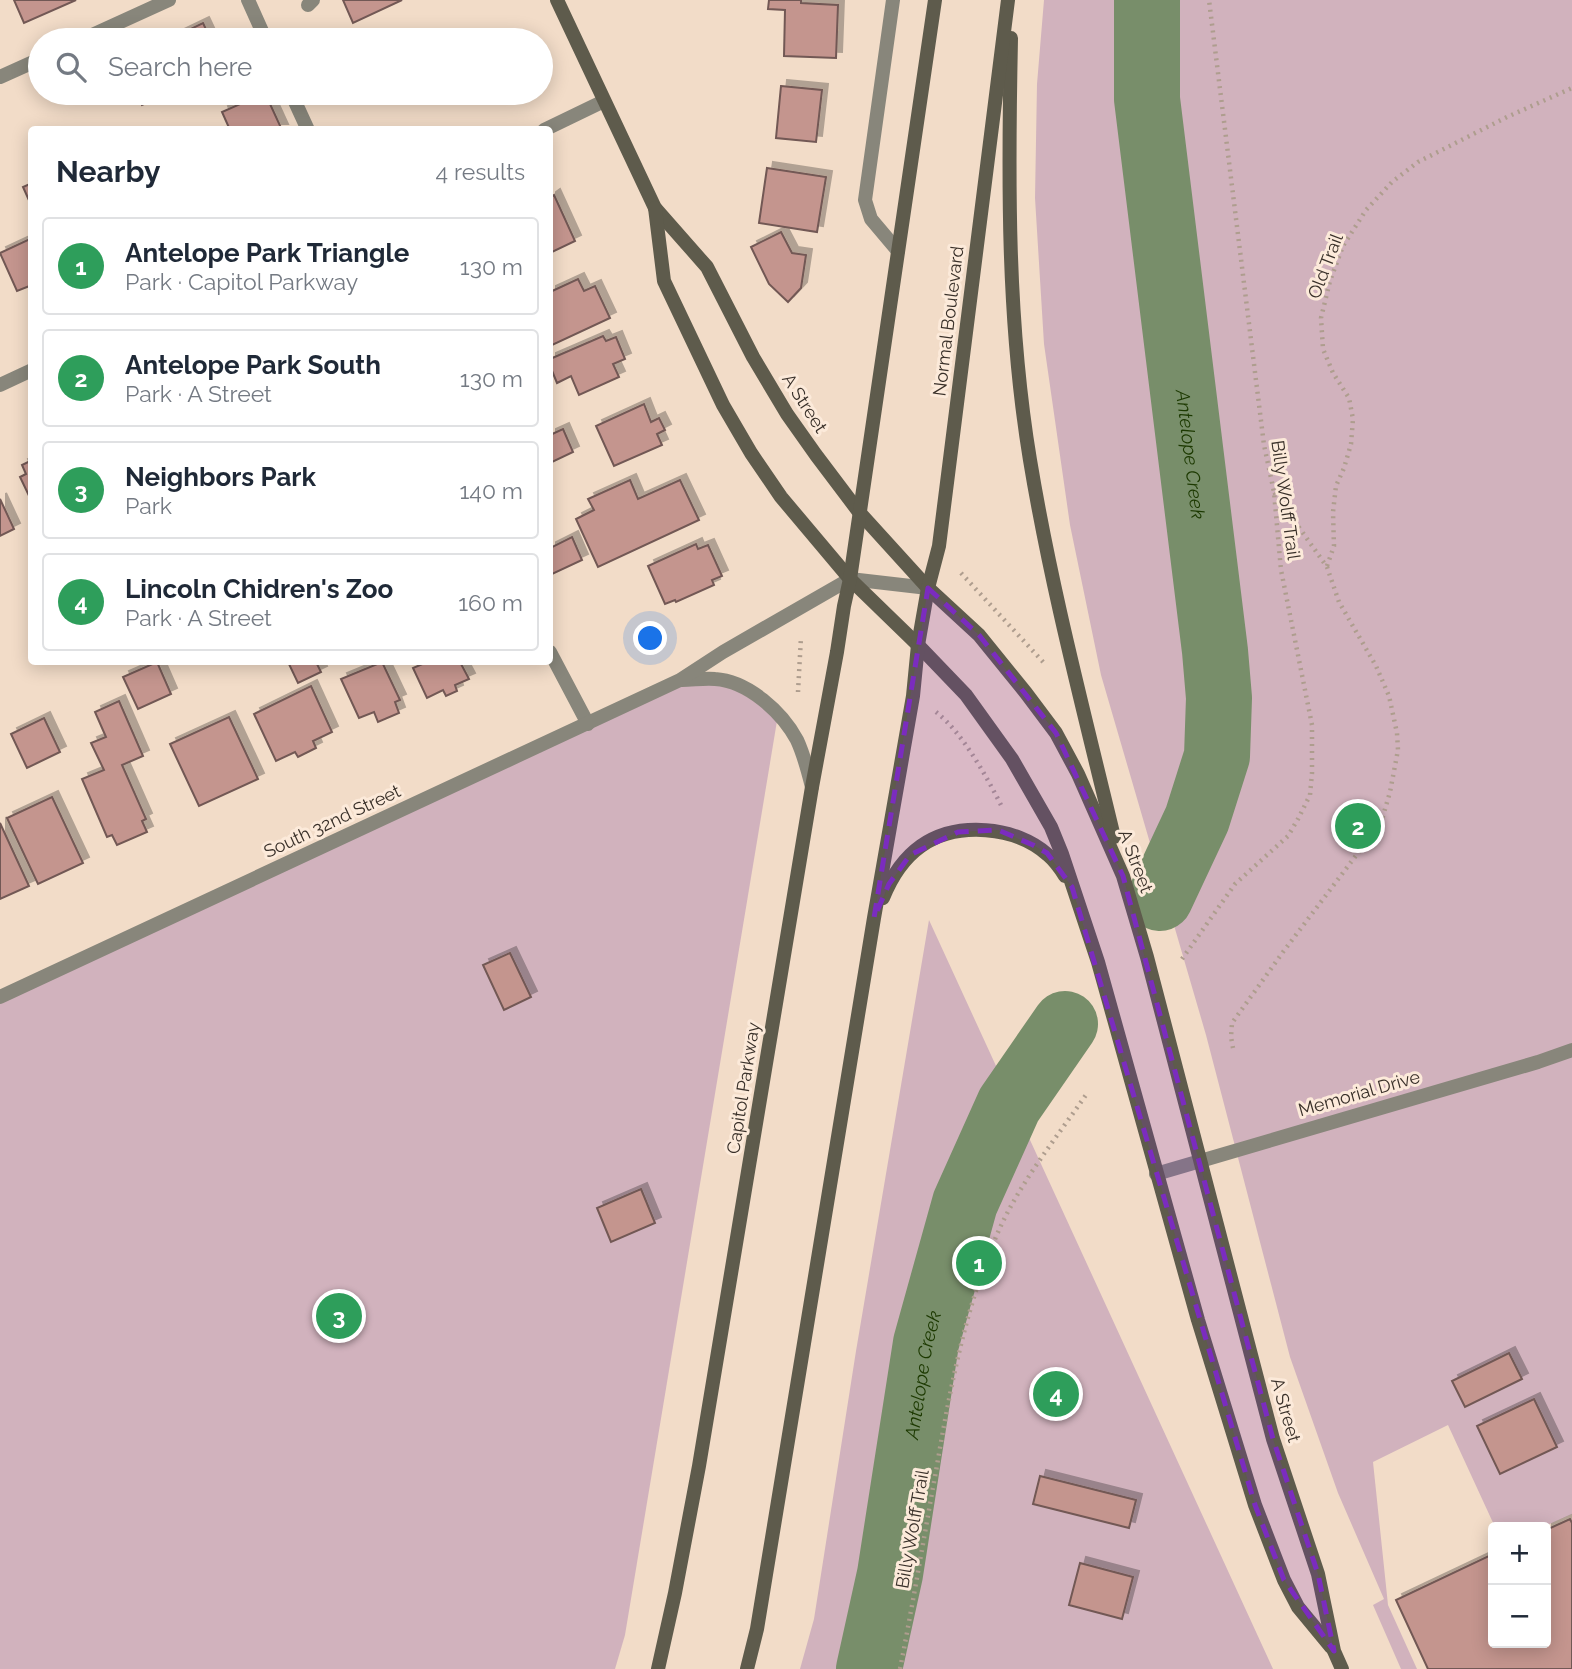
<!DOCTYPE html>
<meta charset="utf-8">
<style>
body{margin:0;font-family:Raleway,sans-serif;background:#f2f2f3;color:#1f2937}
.controls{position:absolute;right:21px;bottom:21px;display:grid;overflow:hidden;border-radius:7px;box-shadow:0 4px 18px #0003}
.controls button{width:63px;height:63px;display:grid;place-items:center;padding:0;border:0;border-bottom:2px solid #e0e1e3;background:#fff;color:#1f2937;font:35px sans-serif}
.you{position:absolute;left:651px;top:639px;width:24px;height:24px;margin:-18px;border:5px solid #fff;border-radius:50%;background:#1a73e8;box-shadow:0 0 0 10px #1a73e833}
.badge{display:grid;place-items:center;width:46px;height:46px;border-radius:50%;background:#1a73e8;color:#fff;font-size:23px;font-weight:700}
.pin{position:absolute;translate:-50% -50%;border:4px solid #fff;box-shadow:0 2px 7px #0006}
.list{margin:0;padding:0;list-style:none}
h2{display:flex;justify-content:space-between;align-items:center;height:91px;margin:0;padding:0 28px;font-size:30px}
h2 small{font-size:23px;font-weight:400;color:#747a83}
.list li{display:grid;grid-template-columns:46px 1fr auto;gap:21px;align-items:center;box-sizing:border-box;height:98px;margin:0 14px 14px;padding:0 14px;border:2px solid #e0e1e3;border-radius:7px}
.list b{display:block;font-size:26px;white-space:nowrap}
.list p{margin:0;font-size:23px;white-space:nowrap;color:#747a83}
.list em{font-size:23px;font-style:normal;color:#747a83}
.icon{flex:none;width:38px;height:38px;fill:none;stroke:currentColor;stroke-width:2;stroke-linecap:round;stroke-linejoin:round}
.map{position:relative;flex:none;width:1572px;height:1669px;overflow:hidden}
.search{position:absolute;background:#fff;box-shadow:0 4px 18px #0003;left:28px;top:28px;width:525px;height:77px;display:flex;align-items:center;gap:18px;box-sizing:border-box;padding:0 24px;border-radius:38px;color:#747a83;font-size:26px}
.panel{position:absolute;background:#fff;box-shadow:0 4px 18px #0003;left:28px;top:126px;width:525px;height:539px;border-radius:7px}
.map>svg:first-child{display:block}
.green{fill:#d1b2bd}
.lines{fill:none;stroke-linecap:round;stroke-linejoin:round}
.river{stroke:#788e6a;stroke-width:66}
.building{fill:#c4958e;stroke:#725854;stroke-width:2;filter:url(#shadow)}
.path{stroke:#ae9d8e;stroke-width:4.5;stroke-dasharray:2 5;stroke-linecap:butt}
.lane{stroke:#88867b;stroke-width:14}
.street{stroke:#88867b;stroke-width:14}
.secondary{stroke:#5e5b4c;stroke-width:14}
.marked{fill:#7b2cbf;fill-opacity:0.2;stroke:#7b2cbf;stroke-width:5;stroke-dasharray:14 9;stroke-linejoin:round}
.labels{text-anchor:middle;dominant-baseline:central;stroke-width:6;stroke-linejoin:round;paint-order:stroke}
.street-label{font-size:18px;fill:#393029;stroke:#fceada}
.water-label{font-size:19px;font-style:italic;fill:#1c3900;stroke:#fceada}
</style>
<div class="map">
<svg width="1572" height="1669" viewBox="0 0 1572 1669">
<defs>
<filter id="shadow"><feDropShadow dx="6" dy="-6" stdDeviation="0" flood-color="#0004"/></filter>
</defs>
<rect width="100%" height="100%" fill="#f2dcc8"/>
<g class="green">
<polygon points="1044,0 1572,0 1572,1514 1543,1527 1495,1527 1448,1425 1373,1462 1388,1605 1417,1669 1401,1669 1373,1605 1384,1599 1338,1493 1290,1357 1206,1035 1101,675 1070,525 1044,344 1035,198 1037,84"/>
<polygon points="717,679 778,715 625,1635 615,1669 0,1669 0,997 680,680"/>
<polygon points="929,920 1273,1669 800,1669 814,1619 856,1351"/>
</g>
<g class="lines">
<g class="river">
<path id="s1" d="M 1147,0 L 1147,99 L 1215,651 L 1219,698 L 1217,756 L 1197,819 L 1160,898"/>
<path id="s2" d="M 869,1669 L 890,1574 L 926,1343 L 965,1203 L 1009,1105 L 1065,1024"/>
</g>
</g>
<g class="building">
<polygon points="14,0 76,0 24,23"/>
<polygon points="343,0 402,0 353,23"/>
<polygon points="769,0 801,0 801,3 838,5 836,58 784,56 785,10 768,9"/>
<polygon points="203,23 211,40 175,40 174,37"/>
<polygon points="781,86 822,90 816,142 776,138"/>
<polygon points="137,93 169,93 142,105"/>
<polygon points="265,93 282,130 230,130 222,112"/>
<polygon points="767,168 826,177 817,232 759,223"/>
<polygon points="32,183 32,207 23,187"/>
<polygon points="554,195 575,241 550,253 550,198"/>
<polygon points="781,232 792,253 806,255 801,288 788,302 769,284 751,247"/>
<polygon points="32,238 32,285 17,291 0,253"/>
<polygon points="578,279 584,291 595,286 610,318 550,346 550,292"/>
<polygon points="603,336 606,341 616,337 625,359 613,364 619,377 579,395 571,376 557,383 550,366 550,359"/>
<polygon points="644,404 651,422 659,418 665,430 657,434 662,445 614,466 596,426"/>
<polygon points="563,429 573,452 550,463 550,435"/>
<polygon points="32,460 32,502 20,477 26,474 22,465"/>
<polygon points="630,480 638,499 680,480 699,520 598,567 576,519 594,510 588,499"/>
<polygon points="0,499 14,529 0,536"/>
<polygon points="572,537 582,560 550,575 550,548"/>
<polygon points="696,544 698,549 708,545 722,576 712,580 714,585 676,602 675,600 665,604 648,566"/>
<polygon points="157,662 171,694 138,709 123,677"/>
<polygon points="288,662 316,662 321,672 298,683"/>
<polygon points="382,662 400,700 395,702 399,713 378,722 374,712 359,718 341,679"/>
<polygon points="427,662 460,662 469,679 455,685 457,691 446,696 443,690 427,698 413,668"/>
<polygon points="311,686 332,732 313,741 316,748 298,757 295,752 276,761 254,714"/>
<polygon points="119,701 143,756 122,765 146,819 142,821 147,832 117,845 112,835 107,837 82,779 104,770 91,743 106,737 95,712"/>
<polygon points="229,717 258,779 199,806 170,744"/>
<polygon points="44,718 60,752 27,768 11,734"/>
<polygon points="52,797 83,863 38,884 7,818"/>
<polygon points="0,823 29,886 0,899"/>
<polygon points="510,953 531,997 504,1010 483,965"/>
<polygon points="641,1189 655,1223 611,1242 597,1208"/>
<polygon points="1509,1353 1522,1379 1465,1407 1452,1381"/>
<polygon points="1534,1399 1557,1447 1500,1474 1477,1426"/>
<polygon points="1040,1476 1136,1500 1129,1528 1033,1504"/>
<polygon points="1570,1519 1572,1523 1572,1669 1428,1669 1396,1600 1493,1554 1493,1643 1546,1643 1546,1530"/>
<polygon points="1080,1563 1133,1577 1122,1619 1069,1605"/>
</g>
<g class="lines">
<g class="path">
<polyline points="1327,566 1334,546 1333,512 1336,486 1344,468 1351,444 1353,419 1349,398 1333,373 1323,349 1321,318 1330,281 1343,246 1366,210 1392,182 1418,162 1507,117 1572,88"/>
<polyline points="961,573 1045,664"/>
<polyline points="798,692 801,637"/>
<path d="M 936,712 C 962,732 987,777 1002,807"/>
<polyline points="1182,959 1235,884 1288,836 1298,819 1310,795 1312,773 1312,725 1281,570 1274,492 1264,445 1209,0"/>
<polyline points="1233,1048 1231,1037 1232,1023 1283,952 1367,841 1383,816 1390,792 1398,750 1397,733 1389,696 1376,666 1339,602 1327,567 1274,492"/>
<path d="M 900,1669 C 913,1603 924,1537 936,1471 C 950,1390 965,1306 999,1230 C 1021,1181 1057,1137 1088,1092"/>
</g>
<g class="lane">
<polyline points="248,0 266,40"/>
<polyline points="893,0 865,200 871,219 898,251"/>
<polyline points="308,5 313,0"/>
<polyline points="81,40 169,0"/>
<polyline points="0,77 40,59"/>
<polyline points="291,93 308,130"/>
<polyline points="550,652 588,724"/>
<polyline points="1156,1174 1538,1062 1572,1050"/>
</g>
<g class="street">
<polyline points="544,130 604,101"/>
<polyline points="0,385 32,370"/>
<path d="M 682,680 C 693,680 704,678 715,679 C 748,681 782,712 797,740 C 804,755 808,771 812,787"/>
<polyline points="0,997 680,680 723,652 850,579 928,588"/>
</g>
<g class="secondary">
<polyline points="557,0 655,208 707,267 753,357 787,414 816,455 859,512 928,588 979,635 1026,693 1056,733 1078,774 1123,876 1147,957 1273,1439 1318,1574 1334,1651 1342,1669"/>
<path d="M 1011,38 C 1008,180 1007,321 1030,460 C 1051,587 1084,712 1114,837"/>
<polyline points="655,208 664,281 723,405 751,453 781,497 850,579 918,645 966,695 1012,759 1051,827 1062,854 1098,962 1198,1320 1255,1505 1284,1580 1298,1607 1331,1647"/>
<path d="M 883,898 C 891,878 904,858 921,846 C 957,821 1016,826 1048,855 C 1055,861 1060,868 1065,876"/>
<polyline points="658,1669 675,1593 699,1466 812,787 837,652 844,606 850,579 935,0"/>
<polyline points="747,1669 757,1629 874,918 913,696 918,645 928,588 939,546 1008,0"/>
</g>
</g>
<path class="marked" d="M 928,588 L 979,635 L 1056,733 L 1123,876 L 1273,1439 L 1318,1574 L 1334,1651 L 1284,1580 L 1255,1505 L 1072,887 L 1047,853 L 1033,845 L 998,830 L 958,832 L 910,855 L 889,884 L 874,918 Z"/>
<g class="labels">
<g class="street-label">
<text transform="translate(1325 266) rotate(-69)">Old Trail</text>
<text transform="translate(948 321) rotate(-83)">Normal Boulevard</text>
<text transform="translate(805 403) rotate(57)">A Street</text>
<text transform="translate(1286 500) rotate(82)">Billy Wolff Trail</text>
<text transform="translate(332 821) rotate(-25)">South 32nd Street</text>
<text transform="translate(1136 861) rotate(69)">A Street</text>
<text transform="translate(743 1088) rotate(-81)">Capitol Parkway</text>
<text transform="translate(1359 1093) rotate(-16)">Memorial Drive</text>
<text transform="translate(1286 1410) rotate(74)">A Street</text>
<text transform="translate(912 1529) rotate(-80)">Billy Wolff Trail</text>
</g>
<g class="water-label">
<text stroke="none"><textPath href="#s1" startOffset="457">Antelope Creek</textPath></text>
<text stroke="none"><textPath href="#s2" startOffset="299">Antelope Creek</textPath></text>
</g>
</g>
</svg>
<div class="controls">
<button>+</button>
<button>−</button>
</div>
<div class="you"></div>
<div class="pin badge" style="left:979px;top:1263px;background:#2e9e5b">1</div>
<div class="pin badge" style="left:1358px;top:826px;background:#2e9e5b">2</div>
<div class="pin badge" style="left:339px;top:1316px;background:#2e9e5b">3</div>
<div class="pin badge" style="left:1056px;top:1394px;background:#2e9e5b">4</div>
<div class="search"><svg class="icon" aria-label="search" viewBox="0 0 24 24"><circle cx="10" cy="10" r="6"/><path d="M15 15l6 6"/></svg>Search here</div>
<section class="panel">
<h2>Nearby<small>4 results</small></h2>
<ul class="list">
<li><span class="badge" style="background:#2e9e5b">1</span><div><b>Antelope Park Triangle</b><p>Park · Capitol Parkway</p></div><em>130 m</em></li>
<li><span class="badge" style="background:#2e9e5b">2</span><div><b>Antelope Park South</b><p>Park · A Street</p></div><em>130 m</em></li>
<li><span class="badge" style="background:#2e9e5b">3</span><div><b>Neighbors Park</b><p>Park</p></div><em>140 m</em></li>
<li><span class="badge" style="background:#2e9e5b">4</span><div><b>Lincoln Chidren's Zoo</b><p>Park · A Street</p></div><em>160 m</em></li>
</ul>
</section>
</div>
